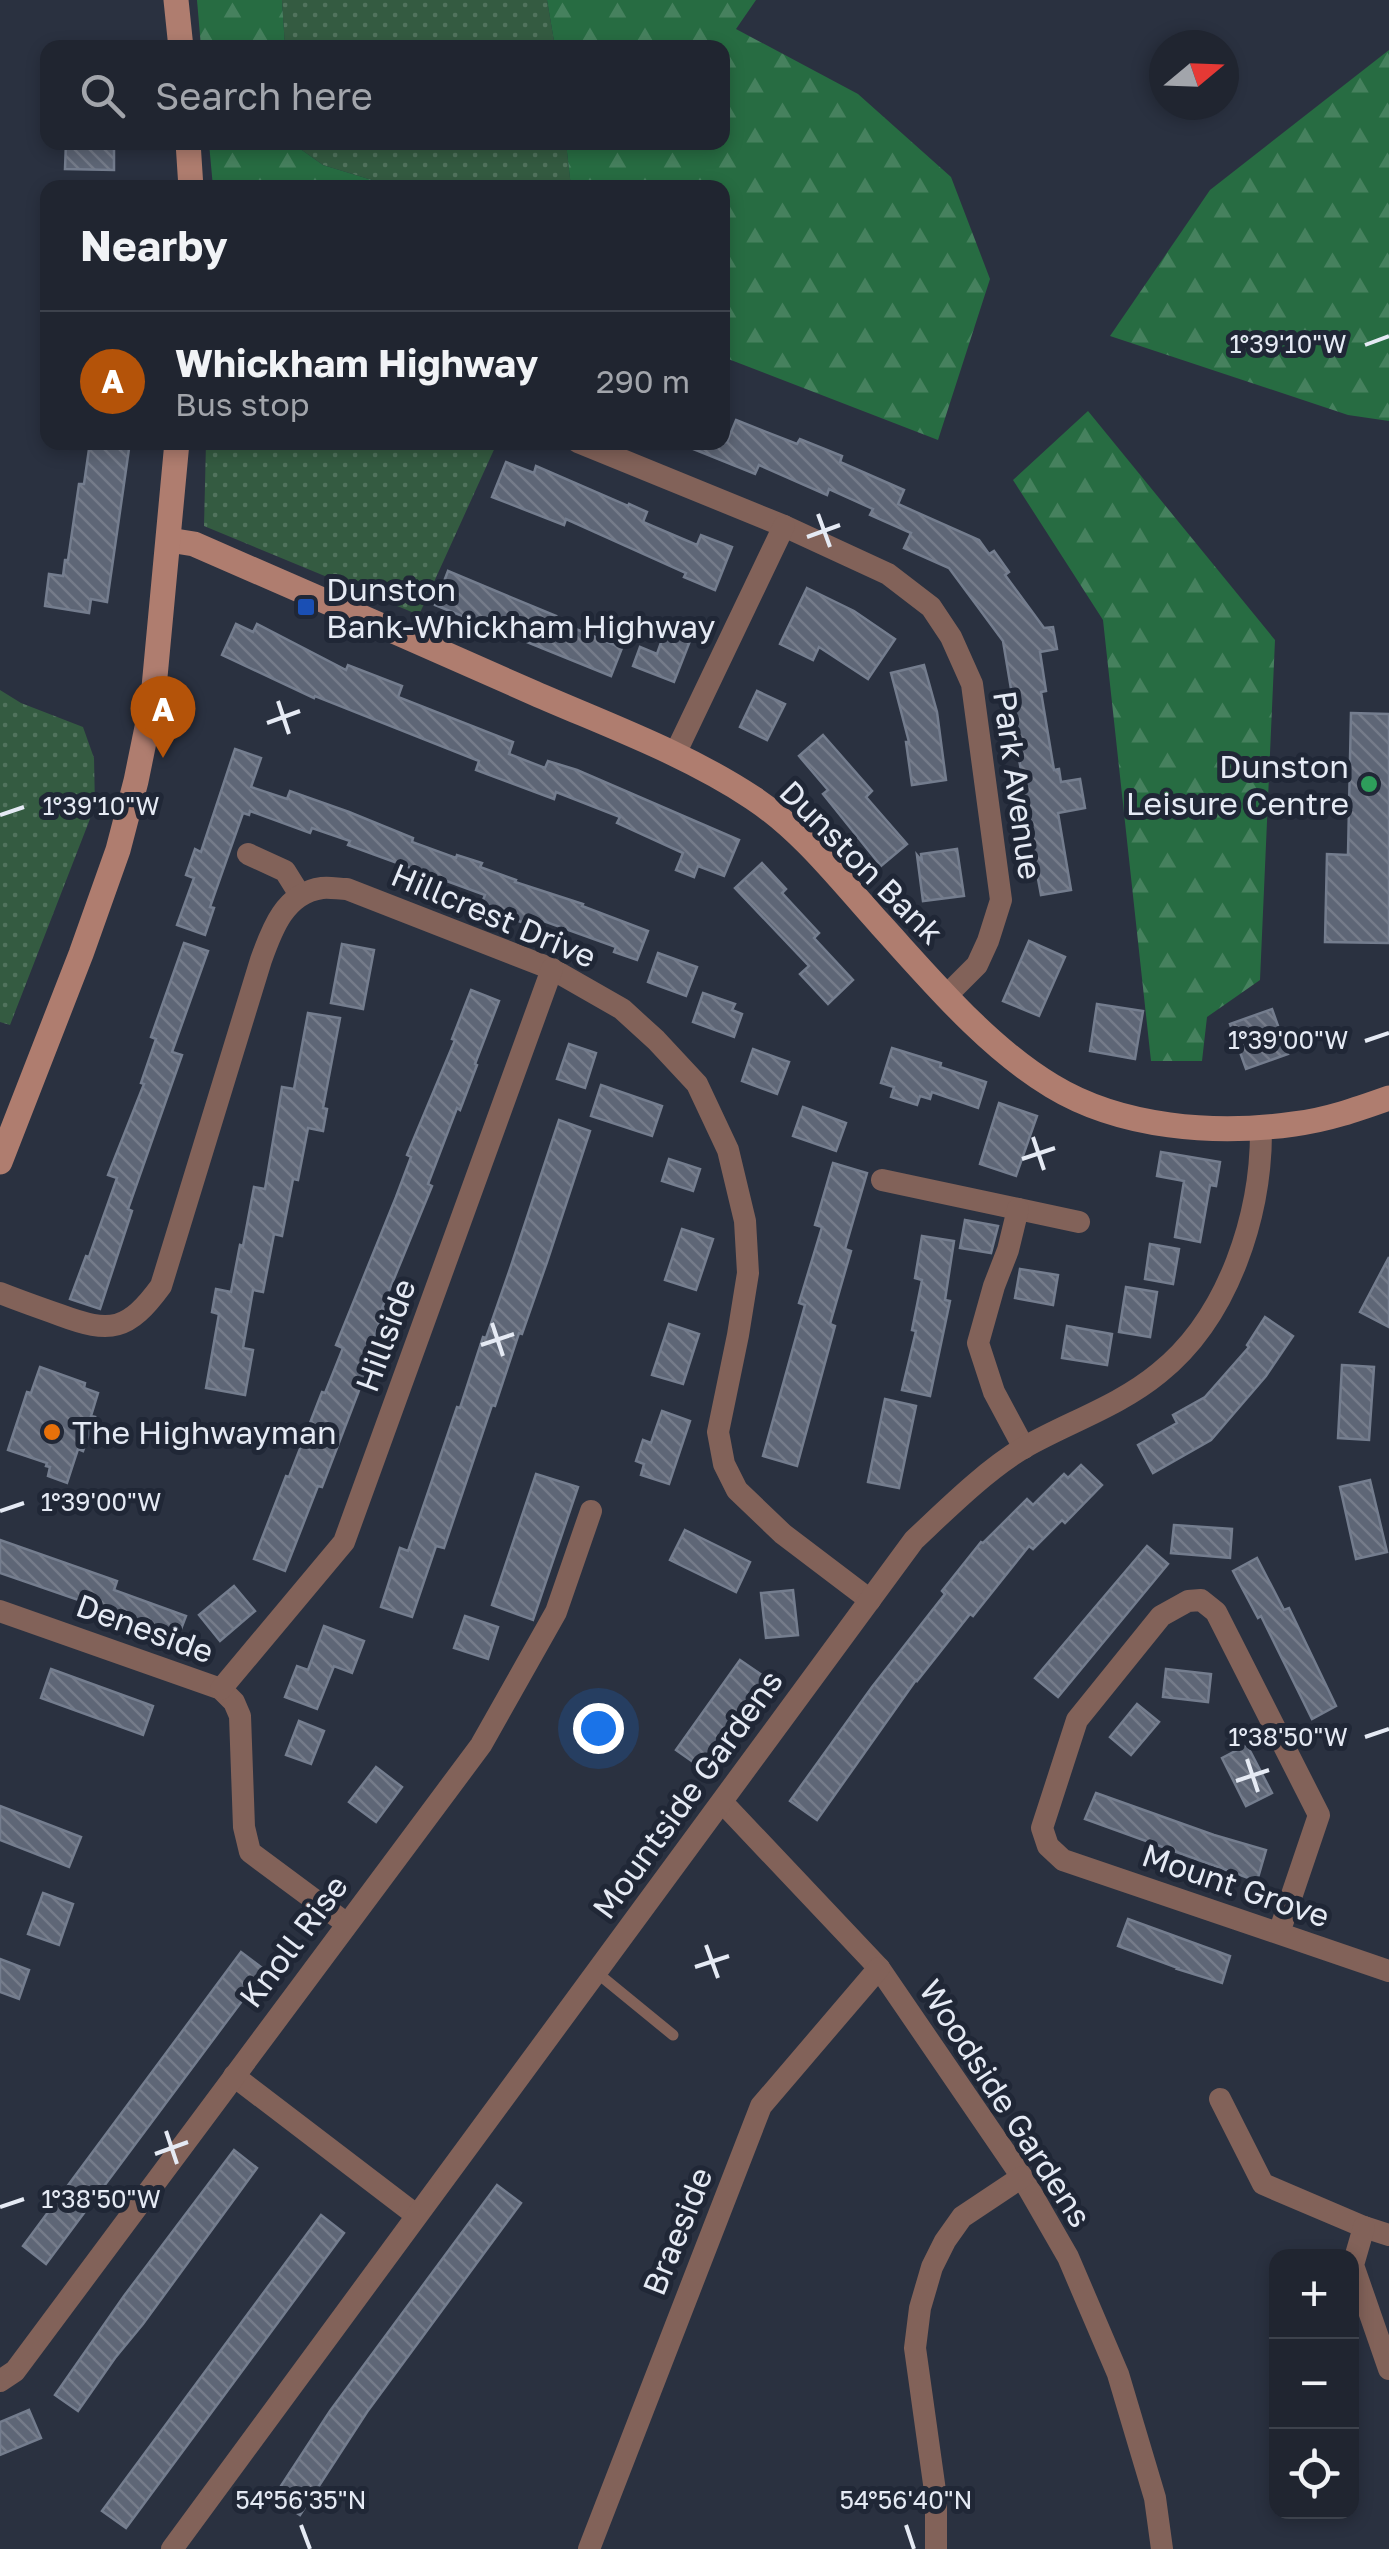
<!DOCTYPE html>
<meta charset="utf-8">
<style>
body{margin:0;font-family:"Golos Text",sans-serif;background:#2d313c;color:#f1f3f6}
.controls{position:absolute;right:30px;bottom:30px;display:grid;overflow:hidden;border-radius:20px;box-shadow:0 5px 15px #0003}
.controls button{width:90px;height:90px;display:grid;place-items:center;padding:0;border:0;border-bottom:2px solid #3d424c;background:#202530;color:#f1f3f6;font:50px sans-serif}
.compass{position:absolute;left:1149px;top:30px;width:90px;height:90px;border-radius:50%;background:#202530;box-shadow:0 5px 15px #0003;rotate:71deg}
.you{position:absolute;left:598px;top:1728px;width:35px;height:35px;margin:-25px;border:8px solid #fff;border-radius:50%;background:#1a73e8;box-shadow:0 0 0 15px #1a73e833}
.badge{display:grid;place-items:center;width:65px;height:65px;border-radius:50%;background:#b45309;color:#fff;font-size:32px;font-weight:700}
.pin{position:absolute;translate:-50% -82px;filter:drop-shadow(0 2px 5px #0008)}
.pin::after{content:'';position:absolute;top:52px;width:35px;height:30px;background:inherit;clip-path:polygon(0 0,100% 0,50% 100%)}
.list{margin:0;padding:0;list-style:none}
h2{display:flex;justify-content:space-between;align-items:center;height:130px;margin:0;padding:0 40px;font-size:42px}
h2 small{font-size:32px;font-weight:400;color:#a2a5ab}
.list li{display:grid;grid-template-columns:65px 1fr auto;gap:30px;align-items:center;box-sizing:border-box;height:140px;padding:0 40px;border-top:2px solid #3d424c}
.list b{display:block;font-size:38px;white-space:nowrap}
.list p{margin:0;font-size:32px;white-space:nowrap;color:#a2a5ab}
.list em{font-size:32px;font-style:normal;color:#a2a5ab}
.icon{flex:none;width:55px;height:55px;fill:none;stroke:currentColor;stroke-width:2;stroke-linecap:round;stroke-linejoin:round}
.map{position:relative;flex:none;width:1389px;height:2549px;overflow:hidden}
.search{position:absolute;background:#202530;box-shadow:0 5px 15px #0003;left:40px;top:40px;width:690px;height:110px;display:flex;align-items:center;gap:25px;box-sizing:border-box;padding:0 35px;border-radius:20px;color:#a2a5ab;font-size:38px}
.panel{position:absolute;background:#202530;box-shadow:0 5px 15px #0003;left:40px;top:180px;width:690px;height:270px;border-radius:20px}
.map>svg:first-child{display:block}
.grass{fill:url(#grass-dots)}
.forest{fill:url(#forest-firs)}
.building{fill:url(#building-back-hatch);stroke:#747d8e;stroke-width:2.5}
.lines{fill:none;stroke-linecap:round;stroke-linejoin:round}
.lane{stroke:#826259;stroke-width:11}
.street{stroke:#826259;stroke-width:22}
.secondary{stroke:#af7d6f;stroke-width:25}
.ticks{fill:none;stroke:#e5eaf4;stroke-width:4}
.transit-dot{fill:#1a4fb4;stroke:#202736;stroke-width:4}
.leisure-dot{fill:#2e9e5b;stroke:#202736;stroke-width:4}
.food-dot{fill:#e8710a;stroke:#202736;stroke-width:4}
.labels{text-anchor:middle;dominant-baseline:central;stroke-width:10;stroke-linejoin:round;paint-order:stroke}
.poi-label{font-size:32px;fill:#e5eaf4;stroke:#202736;text-anchor:start}
.street-label{font-size:32px;fill:#e5eaf4;stroke:#202736}
.ticks-label{font-size:25px;text-anchor:middle;fill:#e5eaf4;stroke:#202736;stroke-width:10;stroke-linejoin:round;paint-order:stroke}
</style>
<div class="map">
<svg width="1389" height="2549" viewBox="0 0 1389 2549">
<defs>
<pattern id="grass-dots" width="8" height="8" patternUnits="userSpaceOnUse" patternTransform="scale(2.5)"><rect width="8" height="8" fill="#345b41"/><path d="M2 2h.1M6 6h.1" fill="none" stroke="#51735d" stroke-width="1.8" stroke-linecap="round"/></pattern>
<pattern id="forest-firs" width="22" height="20" patternUnits="userSpaceOnUse" patternTransform="scale(2.5)"><rect width="22" height="20" fill="#276c42"/><path d="M5 1l3.5 6h-7zM16 11l3.5 6h-7z" fill="#46815e"/></pattern>
<pattern id="building-back-hatch" width="6" height="6" patternUnits="userSpaceOnUse" patternTransform="scale(2.5)"><rect width="6" height="6" fill="#5e6676"/><path d="M-1 5l2 2M0 0l6 6M5-1l2 2" fill="none" stroke="#757c8a"/></pattern>
</defs>
<rect width="100%" height="100%" fill="#2a3140"/>
<g class="grass">
<polygon points="282,0 547,0 555,47 285,47"/>
<polygon points="292,143 566,143 571,187 395,187 323,165"/>
<polygon points="206,443 206,442 497,443 419,615 204,526"/>
<polygon points="0,690 21,703 83,727 94,758 95,806 10,1025 0,1022"/>
</g>
<g class="forest">
<polygon points="197,0 282,0 285,47 201,47"/>
<polygon points="547,0 756,0 736,29 858,94 951,177 990,279 938,440 723,357 722,188 571,187 566,143 722,142 722,48 555,47"/>
<polygon points="1389,50 1389,421 1348,415 1110,336 1210,190"/>
<polygon points="209,143 292,143 323,165 395,187 213,187"/>
<polygon points="1088,411 1275,640 1260,980 1207,1017 1202,1061 1151,1061 1103,620 1013,480"/>
</g>
<g class="building">
<polygon points="66,142 114,142 114,170 65,169"/>
<polygon points="736,420 797,444 800,439 842,456 840,462 904,490 898,504 979,540 989,554 994,551 1009,572 1005,575 1044,628 1053,627 1057,649 1040,652 1046,691 1041,692 1054,770 1059,769 1061,782 1080,779 1085,808 1058,813 1071,890 1041,895 1019,776 1022,776 1013,726 1017,725 1003,641 949,568 904,548 911,533 870,515 873,509 829,489 827,495 759,465 755,474 681,444 727,442"/>
<polygon points="90,442 130,442 107,602 91,599 89,613 45,606 49,574 63,576 65,560 68,560 79,484 84,484"/>
<polygon points="506,462 534,473 536,466 628,506 629,504 647,512 643,522 697,545 701,535 732,547 715,590 684,577 686,573 566,519 564,525 492,497"/>
<polygon points="448,571 556,616 554,620 622,648 611,676 435,605"/>
<polygon points="807,588 854,611 895,639 868,679 819,647 813,660 780,644"/>
<polygon points="236,624 253,632 257,624 346,670 348,665 402,686 398,697 513,742 509,754 545,768 548,761 577,770 739,840 724,876 698,866 694,877 676,870 683,853 617,823 620,817 556,792 554,799 476,770 479,761 315,696 314,698 222,655"/>
<polygon points="665,631 690,641 674,682 633,666 640,647 657,654"/>
<polygon points="924,665 937,712 946,780 912,785 906,742 909,742 891,673"/>
<polygon points="757,691 785,704 767,740 740,727"/>
<polygon points="1351,713 1389,714 1389,943 1325,942 1327,854 1348,855"/>
<polygon points="823,735 872,791 866,797 907,844 881,866 823,794 828,790 799,756"/>
<polygon points="235,749 261,758 251,787 287,799 290,791 349,812 413,838 412,842 456,858 457,855 482,863 480,867 516,880 515,882 583,904 582,906 648,931 637,960 614,952 616,947 538,919 535,927 513,919 513,916 481,905 485,895 348,845 350,841 312,828 310,833 250,811 249,815 243,813 210,907 214,908 205,935 177,925 194,878 186,875 195,849 201,852"/>
<polygon points="957,849 964,896 923,901 917,855 922,861 921,854"/>
<polygon points="762,863 786,889 782,893 819,933 814,938 853,980 828,1004 800,974 809,966 735,888"/>
<polygon points="1029,941 1065,957 1039,1016 1003,1001"/>
<polygon points="184,943 208,951 172,1052 182,1055 128,1209 132,1211 100,1309 70,1299 86,1256 89,1257 117,1178 108,1175 144,1084 141,1083 156,1039 151,1037"/>
<polygon points="342,944 374,950 363,1009 331,1003"/>
<polygon points="658,953 697,967 686,996 648,982"/>
<polygon points="471,990 499,1001 475,1064 477,1065 460,1110 457,1108 428,1184 432,1186 382,1308 385,1309 360,1373 365,1375 322,1487 318,1486 285,1571 254,1559 286,1476 289,1477 322,1392 325,1393 343,1348 336,1345 396,1197 411,1157 407,1155 455,1040 452,1039"/>
<polygon points="703,993 735,1004 732,1010 742,1014 734,1037 693,1022"/>
<polygon points="1097,1004 1143,1011 1135,1059 1090,1051"/>
<polygon points="1272,1009 1288,1054 1246,1069 1230,1024"/>
<polygon points="308,1013 340,1018 323,1108 327,1109 323,1131 308,1128 298,1180 293,1179 282,1236 274,1234 263,1292 253,1290 243,1348 253,1350 245,1395 206,1388 219,1314 212,1312 216,1289 231,1292 240,1245 243,1246 254,1187 265,1189 282,1087 294,1089"/>
<polygon points="569,1044 596,1053 585,1088 557,1079"/>
<polygon points="892,1048 941,1063 940,1067 986,1082 978,1108 932,1092 930,1099 920,1096 917,1105 891,1097 894,1087 881,1083"/>
<polygon points="753,1049 789,1062 777,1094 742,1081"/>
<polygon points="601,1085 662,1106 652,1136 591,1116"/>
<polygon points="999,1103 1037,1116 1016,1176 980,1164"/>
<polygon points="803,1107 846,1123 836,1151 793,1136"/>
<polygon points="559,1120 590,1131 547,1262 522,1334 519,1333 495,1406 492,1405 444,1548 436,1546 412,1617 381,1607 400,1548 408,1551 457,1407 460,1408 483,1337 486,1338 511,1266"/>
<polygon points="1161,1152 1220,1162 1216,1186 1210,1185 1200,1242 1175,1237 1184,1181 1157,1176"/>
<polygon points="669,1159 700,1169 693,1191 662,1181"/>
<polygon points="833,1163 867,1173 845,1249 851,1251 830,1324 835,1326 797,1466 763,1456 805,1305 799,1303 822,1227 815,1225"/>
<polygon points="965,1220 998,1226 991,1253 960,1248"/>
<polygon points="682,1229 713,1239 696,1290 665,1280"/>
<polygon points="922,1236 954,1241 945,1300 950,1301 930,1396 902,1390 916,1331 912,1330 922,1280 915,1278"/>
<polygon points="1150,1244 1179,1249 1173,1284 1145,1279"/>
<polygon points="1389,1257 1389,1327 1360,1312"/>
<polygon points="1020,1269 1058,1275 1053,1305 1015,1298"/>
<polygon points="1126,1287 1157,1292 1150,1337 1119,1332"/>
<polygon points="1265,1317 1293,1336 1266,1376 1211,1440 1153,1473 1138,1445 1177,1423 1173,1415 1205,1397 1249,1347 1247,1345"/>
<polygon points="669,1324 699,1334 683,1384 652,1375"/>
<polygon points="1067,1326 1112,1334 1107,1365 1062,1358"/>
<polygon points="1342,1365 1374,1367 1369,1440 1338,1438"/>
<polygon points="40,1367 85,1383 84,1388 98,1393 91,1416 95,1417 83,1451 78,1449 67,1483 48,1476 50,1467 46,1466 47,1463 8,1450 27,1392 31,1393"/>
<polygon points="885,1399 916,1406 899,1488 868,1482"/>
<polygon points="662,1411 690,1421 669,1484 641,1475 644,1464 636,1461 643,1440 651,1443"/>
<polygon points="1081,1465 1102,1485 1065,1523 1062,1520 1033,1549 1029,1546 973,1616 970,1614 917,1681 916,1680 817,1820 790,1801 872,1687 945,1594 942,1591 981,1542 983,1543 1027,1499 1033,1505 1064,1474 1068,1478"/>
<polygon points="536,1474 578,1487 533,1620 492,1605"/>
<polygon points="1370,1480 1387,1552 1356,1559 1340,1487"/>
<polygon points="1174,1525 1232,1529 1230,1558 1171,1553"/>
<polygon points="685,1530 750,1562 736,1592 670,1560"/>
<polygon points="0,1540 117,1581 114,1590 186,1616 175,1645 121,1626 125,1616 0,1573"/>
<polygon points="1147,1546 1168,1564 1058,1697 1035,1678"/>
<polygon points="1257,1558 1284,1610 1289,1608 1336,1706 1312,1719 1261,1616 1258,1618 1233,1571"/>
<polygon points="234,1586 255,1611 220,1641 199,1615"/>
<polygon points="793,1590 798,1635 766,1638 761,1593"/>
<polygon points="465,1616 498,1627 488,1659 454,1648"/>
<polygon points="324,1626 364,1641 352,1673 334,1666 317,1709 285,1697 297,1666 308,1670"/>
<polygon points="740,1660 766,1678 703,1769 676,1750"/>
<polygon points="51,1669 153,1706 143,1735 41,1698"/>
<polygon points="1166,1669 1211,1674 1208,1702 1163,1697"/>
<polygon points="1137,1704 1159,1722 1131,1755 1110,1737"/>
<polygon points="299,1721 324,1731 311,1764 286,1755"/>
<polygon points="1247,1745 1272,1793 1246,1806 1222,1758"/>
<polygon points="376,1767 402,1787 376,1822 349,1802"/>
<polygon points="1096,1793 1214,1835 1266,1850 1257,1881 1085,1819"/>
<polygon points="0,1806 81,1837 69,1867 0,1840"/>
<polygon points="43,1893 73,1904 59,1945 28,1934"/>
<polygon points="1128,1919 1230,1956 1222,1983 1177,1969 1178,1968 1118,1946"/>
<polygon points="241,1952 265,1970 46,2264 23,2246"/>
<polygon points="0,1959 29,1970 19,1999 0,1992"/>
<polygon points="234,2150 257,2168 143,2324 115,2358 78,2411 55,2395 124,2296"/>
<polygon points="497,2185 521,2203 367,2412 300,2515 273,2498 330,2411"/>
<polygon points="321,2215 344,2233 126,2528 102,2511"/>
<polygon points="29,2410 41,2438 0,2455 0,2422"/>
</g>
<g class="lines">
<polyline class="lane" points="596,1972 673,2035"/>
<g class="street">
<polyline points="578,442 784,526 888,574 931,607 951,637 972,684 1001,900 988,941 977,965 946,996"/>
<polyline points="675,754 784,526"/>
<polyline points="248,854 285,871 300,895"/>
<polyline points="882,1180 1079,1222"/>
<polyline points="1018,1209 1008,1250 994,1286 978,1343 994,1392 1024,1448"/>
<path d="M 0,1293 C 20,1301 40,1308 60,1315 C 111,1334 128,1331 161,1286 L 261,960 C 272,929 285,893 322,888 C 330,887 339,889 347,889 L 552,969 L 622,1009 L 656,1040 L 697,1084 L 728,1150 L 745,1221 L 748,1273 L 738,1335 L 718,1432 L 724,1464 L 737,1490 L 783,1534 L 870,1600"/>
<polyline points="0,1611 221,1689 234,1702 240,1716 244,1827 250,1852 347,1924"/>
<polyline points="221,1689 344,1542 552,969"/>
<polyline points="722,1802 879,1968 1022,2177 1068,2257 1118,2374 1155,2498 1162,2549"/>
<polyline points="1279,1933 1319,1815 1216,1612 1201,1600 1188,1601 1161,1616 1077,1720 1042,1828 1048,1846 1063,1860 1389,1971"/>
<polyline points="234,2076 416,2215"/>
<polyline points="1220,2099 1263,2184 1364,2227 1389,2235"/>
<polyline points="1364,2227 1353,2265 1389,2369"/>
<polyline points="0,2381 15,2371 481,1745 556,1612 591,1511"/>
<path d="M 172,2549 L 914,1540 C 947,1509 986,1470 1025,1447 C 1069,1422 1119,1406 1159,1373 C 1229,1317 1262,1214 1261,1127"/>
<polyline points="589,2549 761,2106 879,1968"/>
<polyline points="936,2549 936,2498 915,2348 920,2308 932,2267 945,2241 962,2217 1022,2177"/>
</g>
<g class="secondary">
<polyline points="176,0 181,48"/>
<polyline points="188,142 191,188"/>
<path d="M 169,540 L 194,544 C 307,593 421,643 534,693 C 607,725 685,753 753,798 C 803,831 841,881 881,925 C 932,981 987,1047 1052,1086 C 1121,1128 1215,1135 1294,1124 C 1327,1120 1358,1109 1389,1098"/>
<polyline points="0,1162 81,954 118,850 136,781 153,698 177,442"/>
</g>
</g>
<path class="ticks" d="M 1365,345 L 1389,336M 818,514 L 830,547M 807,537 L 840,525M 278,701 L 289,734M 267,723 L 300,711M 0,815 L 24,807M 1365,1041 L 1389,1033M 1033,1137 L 1044,1170M 1022,1159 L 1055,1148M 492,1323 L 503,1356M 481,1345 L 514,1334M 0,1511 L 24,1503M 1365,1737 L 1389,1729M 1247,1759 L 1258,1792M 1236,1781 L 1269,1770M 706,1945 L 718,1978M 695,1967 L 729,1956M 166,2131 L 177,2164M 155,2154 L 188,2142M 0,2207 L 24,2199M 301,2525 L 310,2549M 906,2525 L 914,2549"/>
<rect class="transit-dot" x="296" y="597" width="20" height="20" rx="5"/>
<circle class="leisure-dot" cx="1369" cy="784" r="10"/>
<circle class="food-dot" cx="52" cy="1432" r="10"/>
<g class="labels">
<g class="poi-label">
<text x="326" y="589">Dunston<tspan x="326" dy="37">Bank-Whickham Highway</tspan></text>
<text x="1349" y="766" text-anchor="end">Dunston<tspan x="1349" dy="37">Leisure Centre</tspan></text>
<text x="72" y="1432">The Highwayman</text>
</g>
<g class="street-label">
<text transform="translate(1018 785) rotate(82)">Park Avenue</text>
<text transform="translate(862 862) rotate(45)">Dunston Bank</text>
<text transform="translate(494 915) rotate(23)">Hillcrest Drive</text>
<text transform="translate(385 1335) rotate(-70)">Hillside</text>
<text transform="translate(145 1628) rotate(20)">Deneside</text>
<text transform="translate(687 1794) rotate(-54)">Mountside Gardens</text>
<text transform="translate(1236 1885) rotate(19)">Mount Grove</text>
<text transform="translate(293 1941) rotate(-53)">Knoll Rise</text>
<text transform="translate(1006 2103) rotate(57)">Woodside Gardens</text>
<text transform="translate(677 2231) rotate(-68)">Braeside</text>
</g>
</g>
<g class="ticks-label">
<text x="1288" y="353">1°39'10"W</text>
<text x="101" y="815">1°39'10"W</text>
<text x="1288" y="1049">1°39'00"W</text>
<text x="101" y="1511">1°39'00"W</text>
<text x="1288" y="1746">1°38'50"W</text>
<text x="101" y="2208">1°38'50"W</text>
<text x="301" y="2509">54°56'35"N</text>
<text x="906" y="2509">54°56'40"N</text>
</g>
</svg>
<div class="controls">
<button>+</button>
<button>−</button>
<button><svg class="icon" aria-label="locate" viewBox="0 0 24 24"><circle cx="12" cy="12" r="6"/><path d="M12 2v4M12 18v4M2 12h4M18 12h4"/></svg></button>
</div>
<svg class="compass" viewBox="-18 -18 36 36"><path d="M0-13l5 13h-10z" fill="#e53935"/><path d="M0 13l5-13h-10z" fill="#a2a5ab"/></svg>
<div class="you"></div>
<div class="pin badge" style="left:163px;top:758px">A</div>
<div class="search"><svg class="icon" aria-label="search" viewBox="0 0 24 24"><circle cx="10" cy="10" r="6"/><path d="M15 15l6 6"/></svg>Search here</div>
<section class="panel">
<h2>Nearby<small></small></h2>
<ul class="list">
<li><span class="badge">A</span><div><b>Whickham Highway</b><p>Bus stop</p></div><em>290 m</em></li>
</ul>
</section>
</div>
